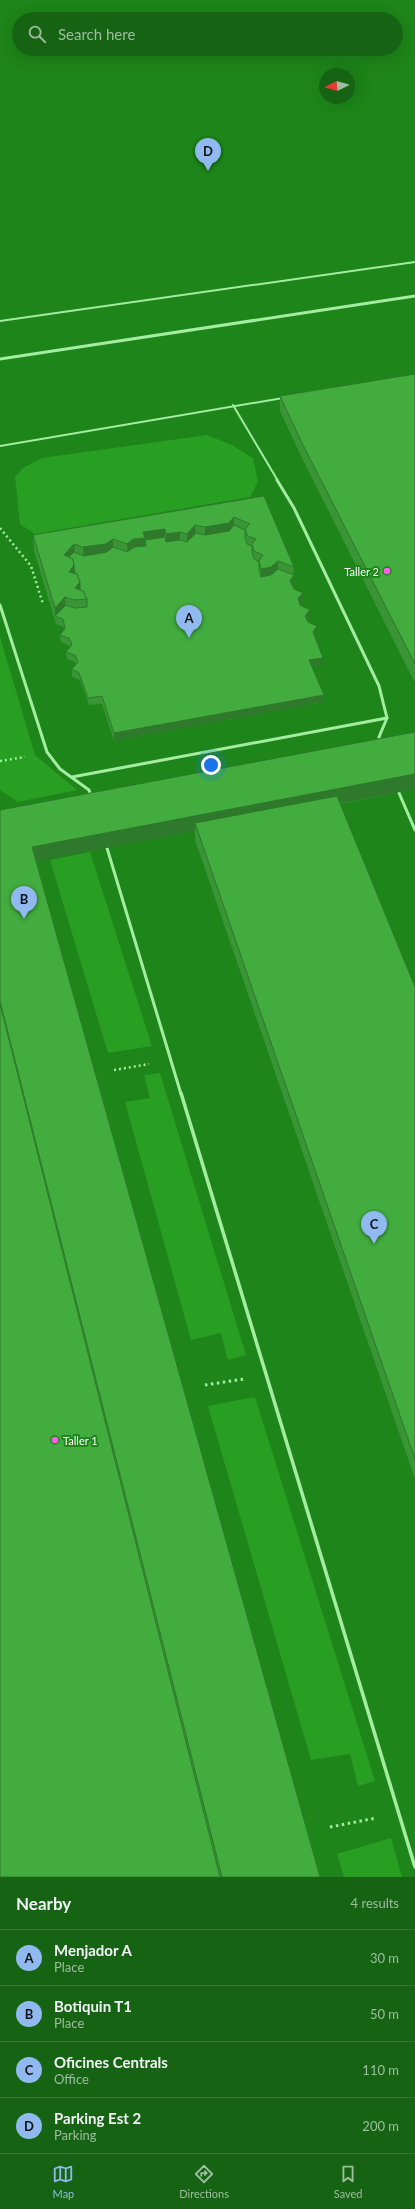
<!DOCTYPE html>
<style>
body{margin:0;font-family:Lato,sans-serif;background:#1f6a1c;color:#f1f3f6}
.compass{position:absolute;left:319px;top:68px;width:36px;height:36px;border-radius:50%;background:#166413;box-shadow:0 4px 16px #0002;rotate:265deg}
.you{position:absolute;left:211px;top:765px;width:14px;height:14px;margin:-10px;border:3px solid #fff;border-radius:50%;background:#1a73e8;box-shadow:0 0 0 6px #1a73e833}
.badge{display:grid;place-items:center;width:26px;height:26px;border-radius:50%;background:#90b9f0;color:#111;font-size:13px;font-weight:700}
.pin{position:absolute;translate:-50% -33px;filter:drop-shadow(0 1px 2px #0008)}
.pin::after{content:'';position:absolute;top:21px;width:14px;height:12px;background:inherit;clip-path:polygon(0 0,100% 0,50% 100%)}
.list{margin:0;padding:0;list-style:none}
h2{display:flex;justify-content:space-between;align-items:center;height:52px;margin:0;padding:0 16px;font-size:17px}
h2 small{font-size:13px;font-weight:400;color:#9ebda0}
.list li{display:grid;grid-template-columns:26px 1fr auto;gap:12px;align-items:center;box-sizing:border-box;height:56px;padding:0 16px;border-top:1px solid #357833}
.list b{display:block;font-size:15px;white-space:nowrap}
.list p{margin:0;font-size:13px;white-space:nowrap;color:#9ebda0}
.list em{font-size:13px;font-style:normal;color:#9ebda0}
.icon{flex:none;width:22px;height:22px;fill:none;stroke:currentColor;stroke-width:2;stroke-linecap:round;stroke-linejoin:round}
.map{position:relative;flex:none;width:415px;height:1877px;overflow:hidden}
.search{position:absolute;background:#166413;box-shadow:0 4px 16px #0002;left:12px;right:12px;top:12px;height:44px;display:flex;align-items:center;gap:10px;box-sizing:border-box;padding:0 14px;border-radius:22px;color:#9ebda0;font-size:15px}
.sheet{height:276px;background:#166413}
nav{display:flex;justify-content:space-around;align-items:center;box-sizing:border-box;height:56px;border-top:1px solid #357833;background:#166413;font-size:11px;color:#9ebda0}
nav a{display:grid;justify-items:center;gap:2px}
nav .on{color:#90b9f0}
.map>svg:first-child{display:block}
.green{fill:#289e22}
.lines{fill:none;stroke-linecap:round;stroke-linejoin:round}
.path-far1{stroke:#a3eca0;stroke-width:2.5;stroke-dasharray:2 3;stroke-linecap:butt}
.path{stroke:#a3eca0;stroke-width:3;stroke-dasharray:2.5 3.5;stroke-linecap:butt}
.service-far2{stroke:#a3eca0;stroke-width:2}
.service-far1{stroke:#a3eca0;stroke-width:3}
.service{stroke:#a3eca0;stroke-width:3.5}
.minor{stroke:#a3eca0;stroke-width:3}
.wall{fill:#399535}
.shaded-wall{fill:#2e792b}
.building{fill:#42ad3e;stroke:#2e792b}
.poi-dot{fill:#ff5bec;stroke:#1d8519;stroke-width:1.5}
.labels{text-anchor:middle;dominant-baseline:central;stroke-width:4;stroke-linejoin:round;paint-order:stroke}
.poi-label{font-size:11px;fill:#fff;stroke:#1d8519;text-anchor:end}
</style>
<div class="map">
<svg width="415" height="1877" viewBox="0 0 415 1877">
<rect width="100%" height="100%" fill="#1d8519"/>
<g class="green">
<polygon points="207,435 232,445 253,458 258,482 250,497 35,534 20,524 15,477 23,468 42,458"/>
<polygon points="0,637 35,755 77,790 18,802 0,790"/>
<polygon points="90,852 152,1046 108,1053 50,860"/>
<polygon points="160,1073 246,1355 228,1360 221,1333 191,1340 125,1102 150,1098 144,1075"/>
<polygon points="255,1397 375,1781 358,1786 350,1754 311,1760 208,1406"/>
<polygon points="391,1838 402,1877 344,1877 337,1854"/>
</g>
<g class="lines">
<g class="path-far1">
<polyline points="0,528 31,566 43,604"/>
<polyline points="0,761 25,757"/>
<polyline points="114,1070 149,1064"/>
</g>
<g class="path">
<polyline points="205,1385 244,1379"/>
<polyline points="330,1827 376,1818"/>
</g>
<g class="service-far2">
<polyline points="0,321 415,262"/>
<polyline points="233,405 278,481"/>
<polyline points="0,446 283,398"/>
</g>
<g class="service-far1">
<polyline points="277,480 294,508 379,686 387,718 379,737 380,742"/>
<polyline points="0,605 47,752 60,769 89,790 91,796"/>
<polyline points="72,777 387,718"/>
<polyline points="399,793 415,830"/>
<polyline points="107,848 181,1094"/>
</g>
<polyline class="service" points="181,1093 415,1867"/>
<polyline class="minor" points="0,359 415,296"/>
</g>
<g class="wall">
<polygon points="415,374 415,683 302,458 280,411 280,396"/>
<polygon points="264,496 294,567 293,583 292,585 294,589 303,600 300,603 300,605 309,617 307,620 316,633 315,636 322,665 312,667 324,695 324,702 114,741 102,704 89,705 80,680 72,677 72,669 76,664 75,662 67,659 66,652 70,647 69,646 61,642 60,635 64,629 64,627 56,624 34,551 33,535"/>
<polygon points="415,789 340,804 415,987 415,1479 195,840 195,831 36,861 320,1877 0,1877 0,810"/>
</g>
<g class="shaded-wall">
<polygon points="234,517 233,533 205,542 205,527"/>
<polygon points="195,525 196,540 187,549 187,534"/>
<polygon points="165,529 165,544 128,559 127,544 143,532"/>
<polygon points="180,532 180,547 166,550 166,534"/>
<polygon points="113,539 113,554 84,563 83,547"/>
<polygon points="74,544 75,559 64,555"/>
<polygon points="278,561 277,577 261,584 261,569"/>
<polygon points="74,565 75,580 69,572"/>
<polygon points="294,575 293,583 290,588 290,581"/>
<polygon points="80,582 81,597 75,588"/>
<polygon points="303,593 303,600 298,606 298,598"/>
<polygon points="65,597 66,613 55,616 55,608"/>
<polygon points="310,610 309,617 304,623 305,616"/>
<polygon points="317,626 316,633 313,640 313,632"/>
<polygon points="323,658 322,665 309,668 309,660"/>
<polygon points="324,695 324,702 114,741 114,733"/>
<polygon points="415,774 415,789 197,831 195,823 195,831 33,862 32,847"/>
</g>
<g class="building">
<polygon points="415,374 415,664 302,443 280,396"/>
<polygon points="264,496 294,567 278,561 271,567 261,569 259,561 263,555 254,551 252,544 256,539 248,536 245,529 250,524 234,517 229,523 205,527 195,525 187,534 180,532 166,534 165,529 143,532 145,538 133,539 127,544 113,539 106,544 83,547 74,544 64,555 73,559 74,565 69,572 77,574 80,582 75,588 83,591 87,599 74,600 65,597 55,608 33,535"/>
<polygon points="234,525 245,530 245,537 247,544 252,546 252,552 254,559 259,562 259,569 261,577 271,575 278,569 294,575 290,581 294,589 303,593 298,598 300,605 310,610 305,616 308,622 317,626 313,632 323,658 309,660 324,695 114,733 102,696 88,698 79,673 72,669 78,662 75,655 66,652 72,645 69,638 60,635 65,628 63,619 55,616 66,605 75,608 87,607 87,599 83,591 80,590 80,582 77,574 75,573 74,565 73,559 69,557 74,552 84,556 107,552 113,547 127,552 134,547 146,546 145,540 165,537 166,542 180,540 187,542 196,533 205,535 229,531"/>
<polygon points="415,732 415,774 32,847 320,1877 222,1877 0,1001 0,810"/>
<polygon points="337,796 415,987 415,1459 195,823"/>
<polygon points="0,1004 220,1877 0,1877"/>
</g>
<g class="poi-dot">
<circle cx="387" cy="571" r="4"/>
<circle cx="55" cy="1440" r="4"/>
</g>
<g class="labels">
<g class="poi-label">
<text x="379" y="571">Taller 2</text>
<text x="63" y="1440" text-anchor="start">Taller 1</text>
</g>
</g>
</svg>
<svg class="compass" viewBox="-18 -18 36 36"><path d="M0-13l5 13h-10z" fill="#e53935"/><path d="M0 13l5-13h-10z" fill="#9ebda0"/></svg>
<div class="you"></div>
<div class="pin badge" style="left:189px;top:638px">A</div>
<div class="pin badge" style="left:24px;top:919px">B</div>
<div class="pin badge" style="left:374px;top:1244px">C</div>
<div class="pin badge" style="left:208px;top:171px">D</div>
<div class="search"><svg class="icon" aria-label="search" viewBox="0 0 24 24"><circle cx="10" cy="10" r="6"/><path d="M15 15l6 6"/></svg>Search here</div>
</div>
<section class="sheet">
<h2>Nearby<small>4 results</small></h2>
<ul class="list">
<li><span class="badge">A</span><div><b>Menjador A</b><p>Place</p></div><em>30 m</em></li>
<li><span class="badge">B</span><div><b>Botiquin T1</b><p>Place</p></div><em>50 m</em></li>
<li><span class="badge">C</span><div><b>Oficines Centrals</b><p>Office</p></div><em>110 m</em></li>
<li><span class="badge">D</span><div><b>Parking Est 2</b><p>Parking</p></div><em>200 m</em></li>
</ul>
</section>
<nav>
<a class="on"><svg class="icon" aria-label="map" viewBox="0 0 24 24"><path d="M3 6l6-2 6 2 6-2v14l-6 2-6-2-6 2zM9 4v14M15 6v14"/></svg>Map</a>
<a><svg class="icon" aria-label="directions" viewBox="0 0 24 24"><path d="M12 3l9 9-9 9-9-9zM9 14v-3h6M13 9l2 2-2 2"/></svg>Directions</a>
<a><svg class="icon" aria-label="saved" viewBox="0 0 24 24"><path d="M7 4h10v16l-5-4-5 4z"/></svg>Saved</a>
</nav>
